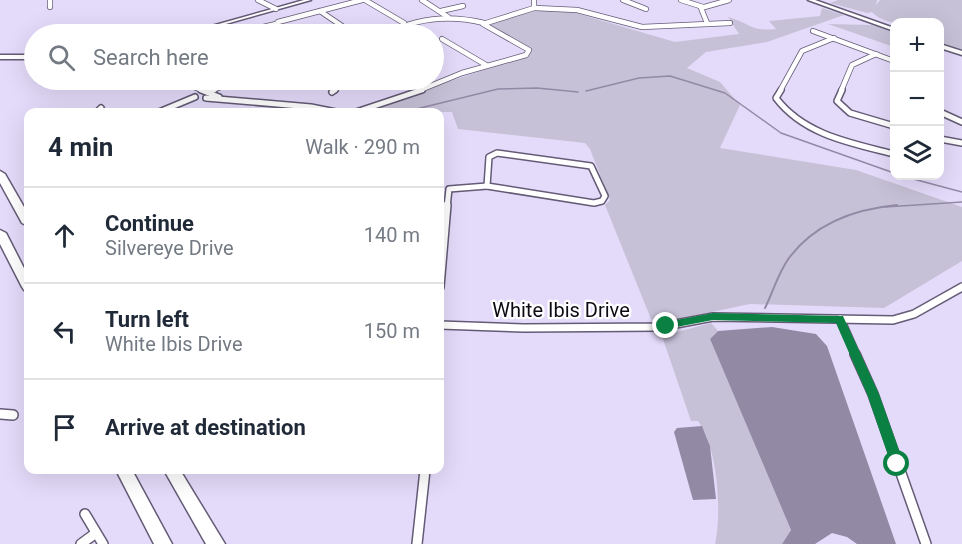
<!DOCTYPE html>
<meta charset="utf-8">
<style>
body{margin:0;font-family:Roboto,sans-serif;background:#f2f2f3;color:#1f2937}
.controls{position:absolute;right:18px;top:18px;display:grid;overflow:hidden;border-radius:12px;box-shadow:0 6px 24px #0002}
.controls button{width:54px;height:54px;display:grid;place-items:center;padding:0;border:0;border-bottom:2px solid #e0e1e3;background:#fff;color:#1f2937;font:30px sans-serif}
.stop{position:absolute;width:18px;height:18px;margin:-14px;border:4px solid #0b8043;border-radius:50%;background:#fff}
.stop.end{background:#0b8043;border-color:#fff;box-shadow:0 2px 6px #0008}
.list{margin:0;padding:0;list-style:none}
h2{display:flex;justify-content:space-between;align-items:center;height:78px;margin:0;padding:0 24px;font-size:26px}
h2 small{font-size:20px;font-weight:400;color:#747a83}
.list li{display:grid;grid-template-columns:39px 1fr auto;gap:18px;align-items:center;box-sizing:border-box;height:96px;padding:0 24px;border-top:2px solid #e0e1e3}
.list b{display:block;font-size:22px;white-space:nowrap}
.list p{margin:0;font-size:20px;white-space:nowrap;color:#747a83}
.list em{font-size:20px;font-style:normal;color:#747a83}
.icon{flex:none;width:33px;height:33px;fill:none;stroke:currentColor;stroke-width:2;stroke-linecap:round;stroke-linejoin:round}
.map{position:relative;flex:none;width:962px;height:544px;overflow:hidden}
.search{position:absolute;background:#fff;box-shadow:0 6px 24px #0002;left:24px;top:24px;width:420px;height:66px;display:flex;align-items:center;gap:15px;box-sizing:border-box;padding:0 21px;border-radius:33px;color:#747a83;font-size:22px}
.panel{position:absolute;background:#fff;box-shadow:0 6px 24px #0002;left:24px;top:108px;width:420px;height:366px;border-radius:12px}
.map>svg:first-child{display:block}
.green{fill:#c7c1d7}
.water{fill:#928aa5}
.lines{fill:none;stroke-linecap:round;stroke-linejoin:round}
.stream-far1{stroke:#928aa5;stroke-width:1.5}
.stream{stroke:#928aa5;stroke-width:2}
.minor-far3-casing{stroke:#645b76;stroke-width:6}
.minor-far2-casing{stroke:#645b76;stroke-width:8}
.minor-far1-casing{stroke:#645b76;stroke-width:10}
.minor-casing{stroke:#645b76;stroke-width:12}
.secondary-casing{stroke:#645b76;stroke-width:3}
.motorway-casing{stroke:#645b76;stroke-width:3}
.minor-far3{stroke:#fff;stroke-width:4.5}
.minor-far2{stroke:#fff;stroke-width:5}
.minor-far1{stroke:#fff;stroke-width:7}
.minor{stroke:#fff;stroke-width:9}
.secondary{fill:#fff;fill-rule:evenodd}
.motorway{fill:#fff;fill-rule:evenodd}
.route{fill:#0b8043}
.labels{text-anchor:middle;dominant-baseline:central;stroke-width:4.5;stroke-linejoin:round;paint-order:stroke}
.street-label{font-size:20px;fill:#0d0a14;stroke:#fff}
</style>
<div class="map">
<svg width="962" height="544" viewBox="0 0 962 544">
<rect width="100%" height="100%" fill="#e4dbfa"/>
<g class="green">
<path d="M 838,0 L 877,0 L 876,5 L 880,0 L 962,0 L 962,50 L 940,42 L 940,22 C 917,22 888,29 872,12 L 867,13 L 830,3 Z"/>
<path d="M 822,8 L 844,15 L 767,42 L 706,52 L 687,68 L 720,82 L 740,105 L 720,148 L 856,170 L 962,207 L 962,261 L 884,308 L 750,304 L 664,322 L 651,319 L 605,205 L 610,200 L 590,149 L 585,143 L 458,129 L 452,112 L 363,112 L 375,106 L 529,55 L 532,49 L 486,25 L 535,9 L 569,11 L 675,42 L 739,34 L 728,17 C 750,23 751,32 776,29 L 769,21 L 820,16 Z"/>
<polygon points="828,24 872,25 894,33 894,47"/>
<path d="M 711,323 L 718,331 L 710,339 L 791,530 L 782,544 L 715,544 C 722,513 718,447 698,421 L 691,421 L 662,336 Z"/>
</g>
<g class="water">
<polygon points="772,327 816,334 827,346 896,544 857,544 847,537 832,533 815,544 782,544 791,530 710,339 718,331"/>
<polygon points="702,426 710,446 716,499 693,500 674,432 677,428"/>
</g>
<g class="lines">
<g class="stream-far1">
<polyline points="586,91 639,78 670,76 725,93 781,133 894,173"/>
<polyline points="404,112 498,89 537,88 578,92"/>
<polyline points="902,176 962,192"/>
<polyline points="885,207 962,202"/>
</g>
<path class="stream" d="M 765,308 C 773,292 778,273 789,258 C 815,223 855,209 897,205"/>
<defs>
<g id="minor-far3">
<polyline points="50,0 50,7"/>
<polyline points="258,0 276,9"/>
<polyline points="365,0 404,23"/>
<polyline points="422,0 448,17"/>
<polyline points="623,0 646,9"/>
<polyline points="681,0 703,7"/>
<polyline points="535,8 577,10 642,27 730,23"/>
<polyline points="320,11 345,28 382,34"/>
<polyline points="441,11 463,6"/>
<polyline points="707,23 701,8 729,0"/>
<polyline points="813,31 894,61"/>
<polyline points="233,34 276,24"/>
<polyline points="288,34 276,25 278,22 362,0"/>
<path d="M 387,34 C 418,17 450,15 484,23"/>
<polyline points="442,39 486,65"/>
<polyline points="176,80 204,91"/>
<polyline points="334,80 346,84 364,80"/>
<polyline points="210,91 240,80"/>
<polyline points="333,91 342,84"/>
<polyline points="418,91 462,73 526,55 529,50 483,24 534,8 534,0"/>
<polyline points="780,91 802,51 834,38"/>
<polyline points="841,91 852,65 876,54"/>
</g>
<g id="minor-far2">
<polyline points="201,90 219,97"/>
<path d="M 781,90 L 776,98 C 804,135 851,143 894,154"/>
<polyline points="842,90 837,101 850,113 894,126"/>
<polyline points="210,91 214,90"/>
<polyline points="332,92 335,90"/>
<polyline points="206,98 311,107 336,112"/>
<polyline points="97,112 101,108"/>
<polyline points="159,112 195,97"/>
<polyline points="356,112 422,90"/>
<polyline points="940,112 962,122"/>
<polyline points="940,139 962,143"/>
<polygon points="497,153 591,166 605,196 602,201 594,203 487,186 489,157"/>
<polyline points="447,207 449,189 487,186"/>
</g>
<g id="minor-far1">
<polyline points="440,287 447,205"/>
<polyline points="840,319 856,355"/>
<polyline points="440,325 524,328 660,327 713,317 893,320 914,314 962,287"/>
</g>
<g id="minor">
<polyline points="855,354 873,394 926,544"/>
<polyline points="0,414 13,415"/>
<polyline points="85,514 103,544"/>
<polyline points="81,544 96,533"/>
<polyline points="417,544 425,470"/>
</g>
<g id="secondary">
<polygon points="304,0 311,0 190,34 183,34"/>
<polygon points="808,0 815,0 894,28 894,31"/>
<polygon points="940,44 962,51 962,55 940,48"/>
<rect x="0" y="55" width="34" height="4"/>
</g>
<g id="motorway">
<polygon points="0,171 5,174 28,214 28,226 22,223 0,183"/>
<polygon points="0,230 6,233 28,276 28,291 24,290 22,287 0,244"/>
<polygon points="116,470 132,470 172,544 154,544"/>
<polygon points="164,470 180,470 225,544 206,544"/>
</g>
</defs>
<use href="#minor-far3" class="minor-far3-casing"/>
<use href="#minor-far2" class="minor-far2-casing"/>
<use href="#minor-far1" class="minor-far1-casing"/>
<use href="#minor" class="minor-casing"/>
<use href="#secondary" class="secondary-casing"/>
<use href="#motorway" class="motorway-casing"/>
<use href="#minor-far3" class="minor-far3"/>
<use href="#minor-far2" class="minor-far2"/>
<use href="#minor-far1" class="minor-far1"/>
<use href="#minor" class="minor"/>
<use href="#secondary" class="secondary"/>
<use href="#motorway" class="motorway"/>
</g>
<polygon class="route" points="713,313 843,316 879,394 904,464 902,468 897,469 891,464 867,394 836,323 713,320 666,329 661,326 666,322"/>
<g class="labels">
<g class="street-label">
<text x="561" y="310">White Ibis Drive</text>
</g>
</g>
</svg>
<div class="controls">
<button>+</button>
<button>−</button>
<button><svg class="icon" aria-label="layers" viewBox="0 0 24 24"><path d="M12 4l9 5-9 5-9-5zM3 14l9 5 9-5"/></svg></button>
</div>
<div class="stop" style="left:897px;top:464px"></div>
<div class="stop end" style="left:666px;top:326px"></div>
<div class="search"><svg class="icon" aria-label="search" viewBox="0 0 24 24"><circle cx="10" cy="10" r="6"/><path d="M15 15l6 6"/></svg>Search here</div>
<section class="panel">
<h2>4 min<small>Walk · 290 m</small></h2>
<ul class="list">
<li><svg class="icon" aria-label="ahead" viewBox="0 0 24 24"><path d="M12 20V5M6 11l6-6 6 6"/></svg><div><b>Continue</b><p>Silvereye Drive</p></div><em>140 m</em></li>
<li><svg class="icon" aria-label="left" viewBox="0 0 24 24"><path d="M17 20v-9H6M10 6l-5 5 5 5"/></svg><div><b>Turn left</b><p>White Ibis Drive</p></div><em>150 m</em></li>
<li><svg class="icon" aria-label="arrive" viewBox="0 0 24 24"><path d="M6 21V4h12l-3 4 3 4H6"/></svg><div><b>Arrive at destination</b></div></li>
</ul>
</section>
</div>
